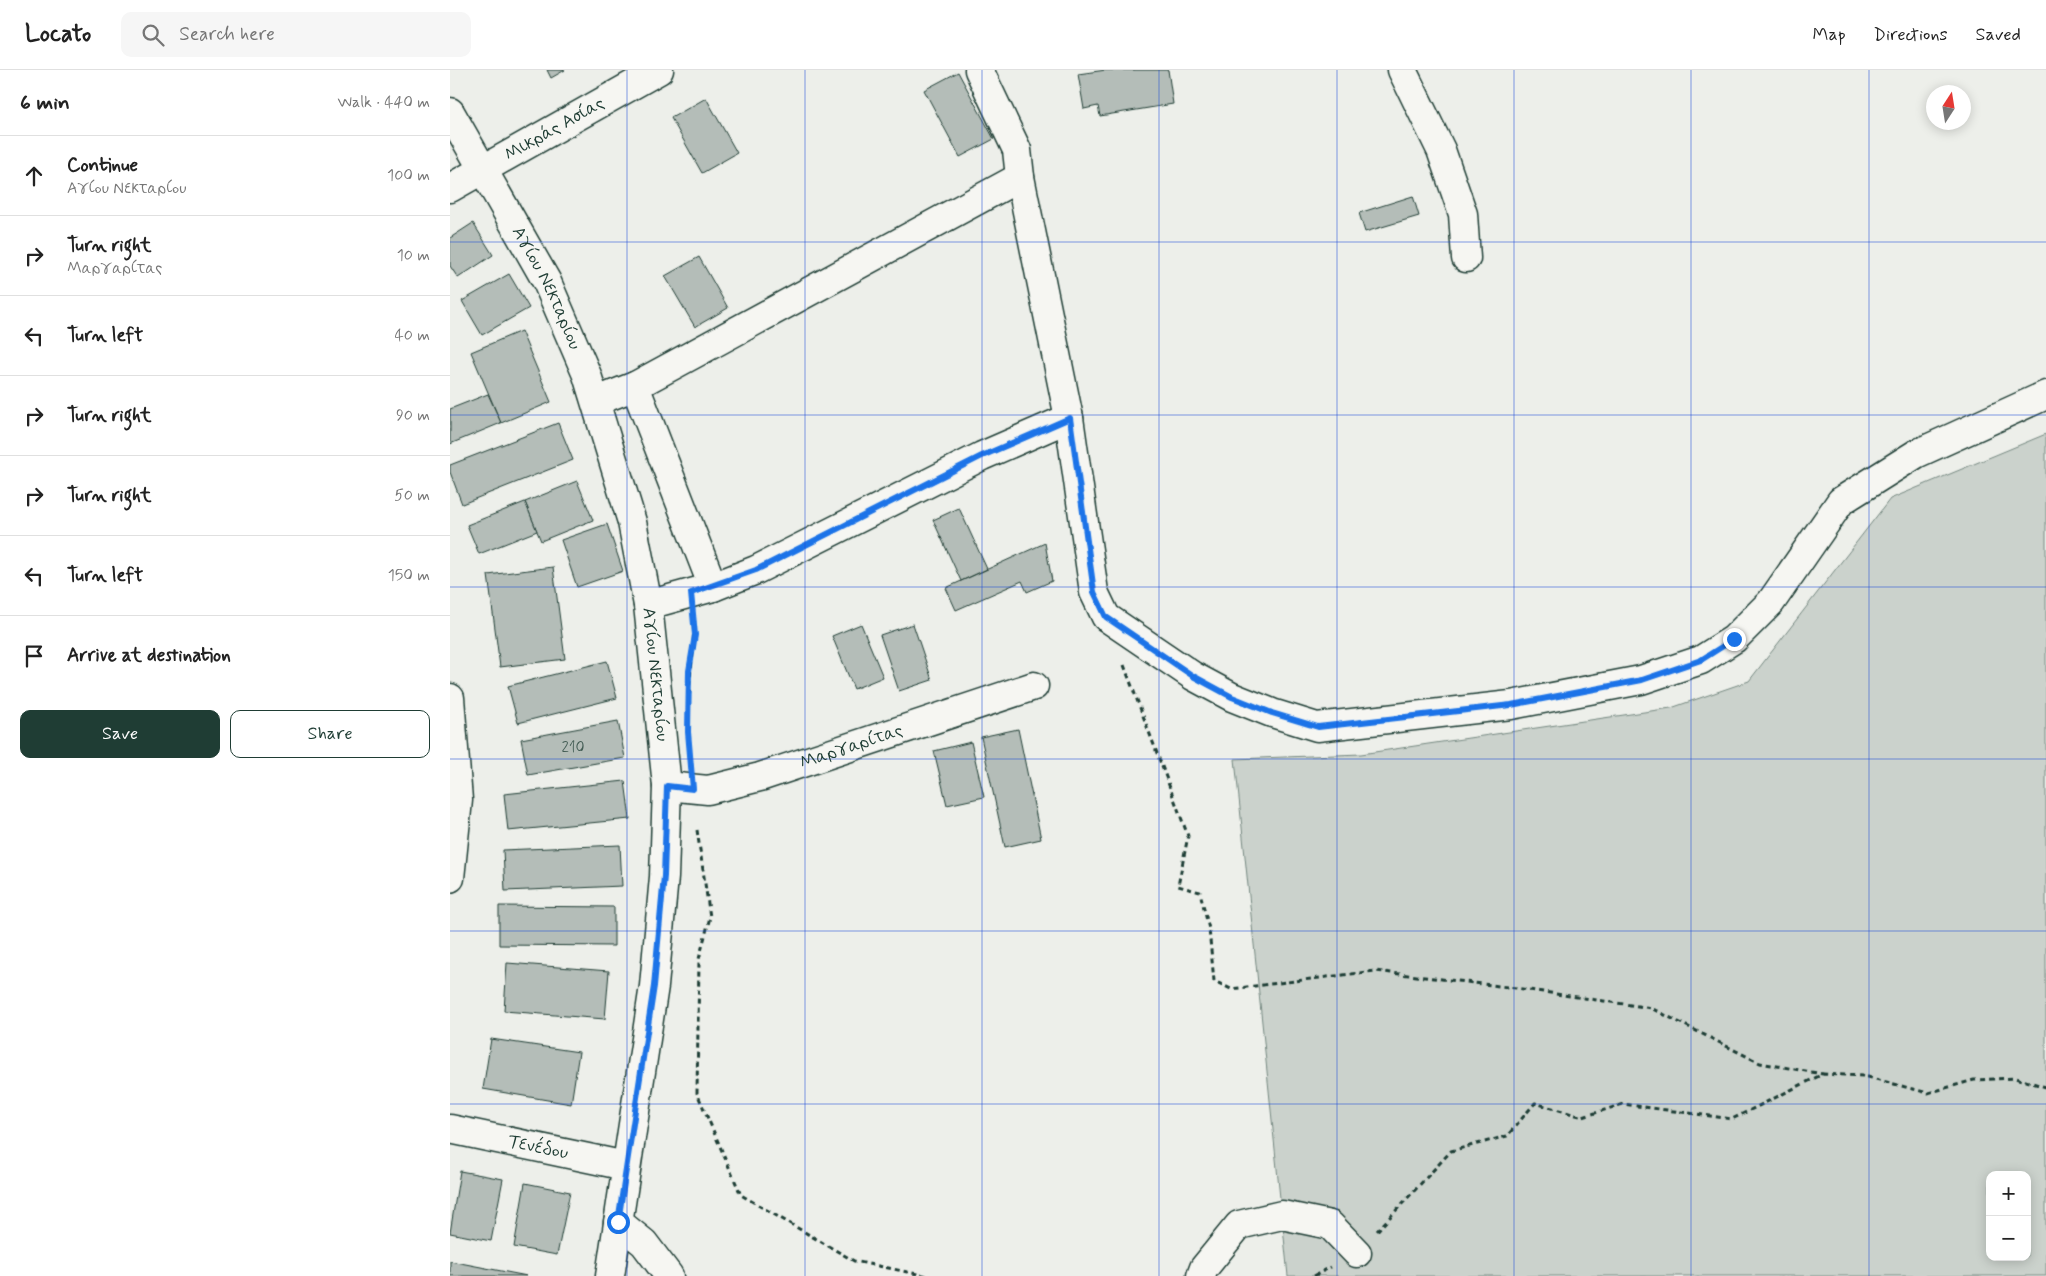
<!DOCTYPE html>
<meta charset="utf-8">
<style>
body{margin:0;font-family:Mynerve,sans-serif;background:#f6f6f6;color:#222}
.controls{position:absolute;right:15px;bottom:15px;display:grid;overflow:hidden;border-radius:10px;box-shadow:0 2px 12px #0003}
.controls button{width:45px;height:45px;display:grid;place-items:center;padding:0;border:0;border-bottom:1px solid #e0e0e0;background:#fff;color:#222;font:25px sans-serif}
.compass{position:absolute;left:1476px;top:15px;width:45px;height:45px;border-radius:50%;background:#fff;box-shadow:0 2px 12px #0003;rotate:12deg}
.stop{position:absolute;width:15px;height:15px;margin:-11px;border:4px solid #1a73e8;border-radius:50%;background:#fff}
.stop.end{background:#1a73e8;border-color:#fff;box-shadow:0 1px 5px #0008}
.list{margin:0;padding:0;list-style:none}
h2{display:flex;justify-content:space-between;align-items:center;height:65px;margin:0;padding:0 20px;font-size:21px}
h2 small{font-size:16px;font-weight:400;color:#767676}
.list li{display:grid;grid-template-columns:32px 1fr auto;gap:15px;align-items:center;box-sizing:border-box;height:80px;padding:0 20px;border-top:1px solid #e0e0e0}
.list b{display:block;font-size:19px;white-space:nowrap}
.list p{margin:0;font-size:16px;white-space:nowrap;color:#767676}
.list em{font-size:16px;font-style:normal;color:#767676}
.actions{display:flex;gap:10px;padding:15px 20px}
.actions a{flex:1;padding:11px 0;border:1px solid #1f3d34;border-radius:10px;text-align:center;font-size:18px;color:#1f3d34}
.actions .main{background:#1f3d34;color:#fff}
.icon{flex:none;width:28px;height:28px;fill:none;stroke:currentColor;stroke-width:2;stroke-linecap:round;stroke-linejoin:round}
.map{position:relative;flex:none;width:1596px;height:1206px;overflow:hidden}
header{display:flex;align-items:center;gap:30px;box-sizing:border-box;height:70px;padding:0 25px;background:#fff;border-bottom:1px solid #e0e0e0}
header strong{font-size:24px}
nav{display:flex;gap:28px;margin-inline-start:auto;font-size:18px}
.search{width:350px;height:45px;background:#f6f6f6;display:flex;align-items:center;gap:12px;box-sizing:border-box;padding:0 18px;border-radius:10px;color:#767676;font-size:19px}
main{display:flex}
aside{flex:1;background:#fff}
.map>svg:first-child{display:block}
.green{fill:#cbd2cc;stroke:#758880;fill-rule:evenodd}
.building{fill:#b4bdb8;stroke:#1f3d34}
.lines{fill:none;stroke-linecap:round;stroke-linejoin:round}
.minor-casing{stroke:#1f3d34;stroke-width:31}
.path{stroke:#1f3d34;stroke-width:3;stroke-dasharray:5 4;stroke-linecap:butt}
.minor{stroke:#f6f6f2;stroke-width:28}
.route{stroke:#1a73e8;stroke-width:6}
.grid{fill:none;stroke:#1d4ed8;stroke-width:1;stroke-opacity:0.55}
.labels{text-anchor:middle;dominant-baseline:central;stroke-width:4;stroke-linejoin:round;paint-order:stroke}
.number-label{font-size:15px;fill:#445d55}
.street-label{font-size:18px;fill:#1f3d34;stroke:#f6f6f2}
</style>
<header>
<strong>Locato</strong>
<div class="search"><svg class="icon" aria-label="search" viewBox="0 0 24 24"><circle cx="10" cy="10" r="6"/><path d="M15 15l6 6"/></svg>Search here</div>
<nav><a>Map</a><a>Directions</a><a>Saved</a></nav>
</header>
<main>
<aside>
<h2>6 min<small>Walk · 440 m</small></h2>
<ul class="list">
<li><svg class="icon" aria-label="ahead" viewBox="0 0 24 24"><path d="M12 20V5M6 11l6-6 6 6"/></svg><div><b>Continue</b><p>Αγίου Νεκταρίου</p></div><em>100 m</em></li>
<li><svg class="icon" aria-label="right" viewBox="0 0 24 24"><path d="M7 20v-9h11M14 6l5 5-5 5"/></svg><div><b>Turn right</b><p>Μαργαρίτας</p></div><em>10 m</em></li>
<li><svg class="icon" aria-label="left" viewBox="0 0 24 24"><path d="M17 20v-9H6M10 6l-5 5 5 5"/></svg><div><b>Turn left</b></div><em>40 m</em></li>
<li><svg class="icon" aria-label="right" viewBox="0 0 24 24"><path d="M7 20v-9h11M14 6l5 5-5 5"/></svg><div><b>Turn right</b></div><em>90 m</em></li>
<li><svg class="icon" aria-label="right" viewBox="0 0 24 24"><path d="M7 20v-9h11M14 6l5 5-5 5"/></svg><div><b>Turn right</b></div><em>50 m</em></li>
<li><svg class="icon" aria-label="left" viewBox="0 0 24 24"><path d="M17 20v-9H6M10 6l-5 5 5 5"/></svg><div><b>Turn left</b></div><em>150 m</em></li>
<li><svg class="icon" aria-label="arrive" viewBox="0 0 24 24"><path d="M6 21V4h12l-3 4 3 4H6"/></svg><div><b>Arrive at destination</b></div></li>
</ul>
<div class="actions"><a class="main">Save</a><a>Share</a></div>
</aside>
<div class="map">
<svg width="1596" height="1206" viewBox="0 0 1596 1206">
<rect width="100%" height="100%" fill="#edefea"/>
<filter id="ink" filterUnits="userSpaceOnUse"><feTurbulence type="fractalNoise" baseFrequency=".02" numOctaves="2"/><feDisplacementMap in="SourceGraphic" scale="10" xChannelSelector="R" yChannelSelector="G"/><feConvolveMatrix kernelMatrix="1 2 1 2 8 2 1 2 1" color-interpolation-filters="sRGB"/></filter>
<g filter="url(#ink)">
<path class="green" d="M 1596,364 L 1596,1206 L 838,1206 L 785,689 L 911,684 L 1221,638 L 1299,611 L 1440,429 ZM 1540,1105 L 1577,1105 L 1577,1187 L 1540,1187 Z"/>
<g class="building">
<polygon points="97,0 115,0 101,8"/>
<polygon points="656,0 718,0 723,34 650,46 648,36 634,39 628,4"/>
<polygon points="508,2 544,69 510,87 474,20"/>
<polygon points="256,28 287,83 252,103 221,48"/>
<polygon points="963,126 969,146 915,162 909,143"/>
<polygon points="23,153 43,185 8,208 0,196 0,168"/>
<polygon points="249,187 278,238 245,257 215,206"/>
<polygon points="59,204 79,238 32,265 12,231"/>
<polygon points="71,261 101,332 51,353 21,282"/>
<polygon points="38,324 51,353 0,374 0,339"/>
<polygon points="108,353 123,390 12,434 0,402 0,395"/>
<polygon points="127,411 143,450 91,471 75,432"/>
<polygon points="75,432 87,461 29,484 17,455"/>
<polygon points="509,438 537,499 511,511 483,450"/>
<polygon points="157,454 173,501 127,517 111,470"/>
<polygon points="595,473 602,511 577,522 572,511 506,540 496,518"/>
<polygon points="103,497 115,589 50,597 38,505"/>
<polygon points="411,554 433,607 404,619 382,566"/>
<polygon points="463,554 482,610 449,621 430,565"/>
<polygon points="157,591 167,628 68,653 58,616"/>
<polygon points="168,651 175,688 78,705 71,669"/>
<polygon points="568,659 591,769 555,777 531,667"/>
<polygon points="521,672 534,727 497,735 484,681"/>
<polygon points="175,711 180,749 58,761 54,724"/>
<polygon points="170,775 172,816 55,821 53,780"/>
<polygon points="49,836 164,837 164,876 49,875"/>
<polygon points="57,893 159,901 155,949 54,941"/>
<polygon points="41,969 129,982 121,1034 33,1019"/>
<polygon points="10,1101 53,1109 41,1171 0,1163"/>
<polygon points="75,1113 120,1122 107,1185 64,1177"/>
<polygon points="0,1191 77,1206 0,1206"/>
</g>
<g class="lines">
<defs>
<g id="minor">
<polyline points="529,0 567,80 570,107 619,348 644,522 656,547 743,606 782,627 822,643 867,657 1061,635 1191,610 1251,590 1284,569 1321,532 1391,431 1466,384 1596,325"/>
<polyline points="952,0 991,80 1013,144 1016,188"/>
<path id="s1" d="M 0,42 L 97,212 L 137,305 L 182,452 L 198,535 L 217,716 L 214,807 L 204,916 L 160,1206"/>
<path id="s2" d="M 0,118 L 209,0"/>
<polyline points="185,316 263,517"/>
<polyline points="147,331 185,316 570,107"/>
<polyline points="198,535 263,517 306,500 532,386 619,348"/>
<polyline points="0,628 8,730 0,808"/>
<path id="s3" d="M 217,716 L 258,720 L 310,707 L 584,616"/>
<path id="s4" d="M 0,1059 L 176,1096"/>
<polyline points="168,1152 194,1173 219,1206"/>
<polyline points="751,1206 754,1198 789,1155 832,1145 880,1155 907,1183"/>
</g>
</defs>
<use href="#minor" class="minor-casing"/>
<g class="path">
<polyline points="674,595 738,766 728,816 750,822 759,859 764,911 781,919 925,901 1066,918 1201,938 1310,993 1373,1004"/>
<path d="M 239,624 C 239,600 246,575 244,551"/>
<polyline points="247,760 260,847 249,889 247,1023 291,1125 404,1191 477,1206"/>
<polyline points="927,1161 1001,1081 1057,1066 1085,1033 1133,1047 1173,1034 1282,1049 1373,1004 1414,1006 1478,1023 1524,1010 1565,1008 1596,1017"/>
<polyline points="864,1206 881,1197"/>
</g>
<use href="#minor" class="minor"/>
</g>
</g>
<g class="lines" filter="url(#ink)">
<polyline class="route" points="168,1152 204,916 214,806 217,716 243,719 238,662 239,601 245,565 241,523 306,500 532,386 620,348 644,522 656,547 743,606 782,627 822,643 868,657 1061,635 1192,610 1251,590 1284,569"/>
</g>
<path class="grid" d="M 177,0 L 177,1206M 355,0 L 355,1206M 532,0 L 532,1206M 709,0 L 709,1206M 887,0 L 887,1206M 1064,0 L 1064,1206M 1241,0 L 1241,1206M 1419,0 L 1419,1206M 0,172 L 1596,172M 0,345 L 1596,345M 0,517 L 1596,517M 0,689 L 1596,689M 0,861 L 1596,861M 0,1034 L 1596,1034"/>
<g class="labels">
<g class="number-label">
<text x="123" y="678">210</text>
</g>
<g class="street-label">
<text stroke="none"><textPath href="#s2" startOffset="120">Μικράς Ασίας</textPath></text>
<text stroke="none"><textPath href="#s1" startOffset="201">Αγίου Νεκταρίου</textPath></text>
<text stroke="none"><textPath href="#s1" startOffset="605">Αγίου Νεκταρίου</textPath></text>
<text stroke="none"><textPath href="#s3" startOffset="191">Μαργαρίτας</textPath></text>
<text stroke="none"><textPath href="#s4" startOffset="90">Τενέδου</textPath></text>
</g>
</g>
</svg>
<div class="controls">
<button>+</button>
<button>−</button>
</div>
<svg class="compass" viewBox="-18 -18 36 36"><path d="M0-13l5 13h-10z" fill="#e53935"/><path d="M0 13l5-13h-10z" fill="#767676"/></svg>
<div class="stop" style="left:168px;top:1152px"></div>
<div class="stop end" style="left:1284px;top:569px"></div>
</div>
</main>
